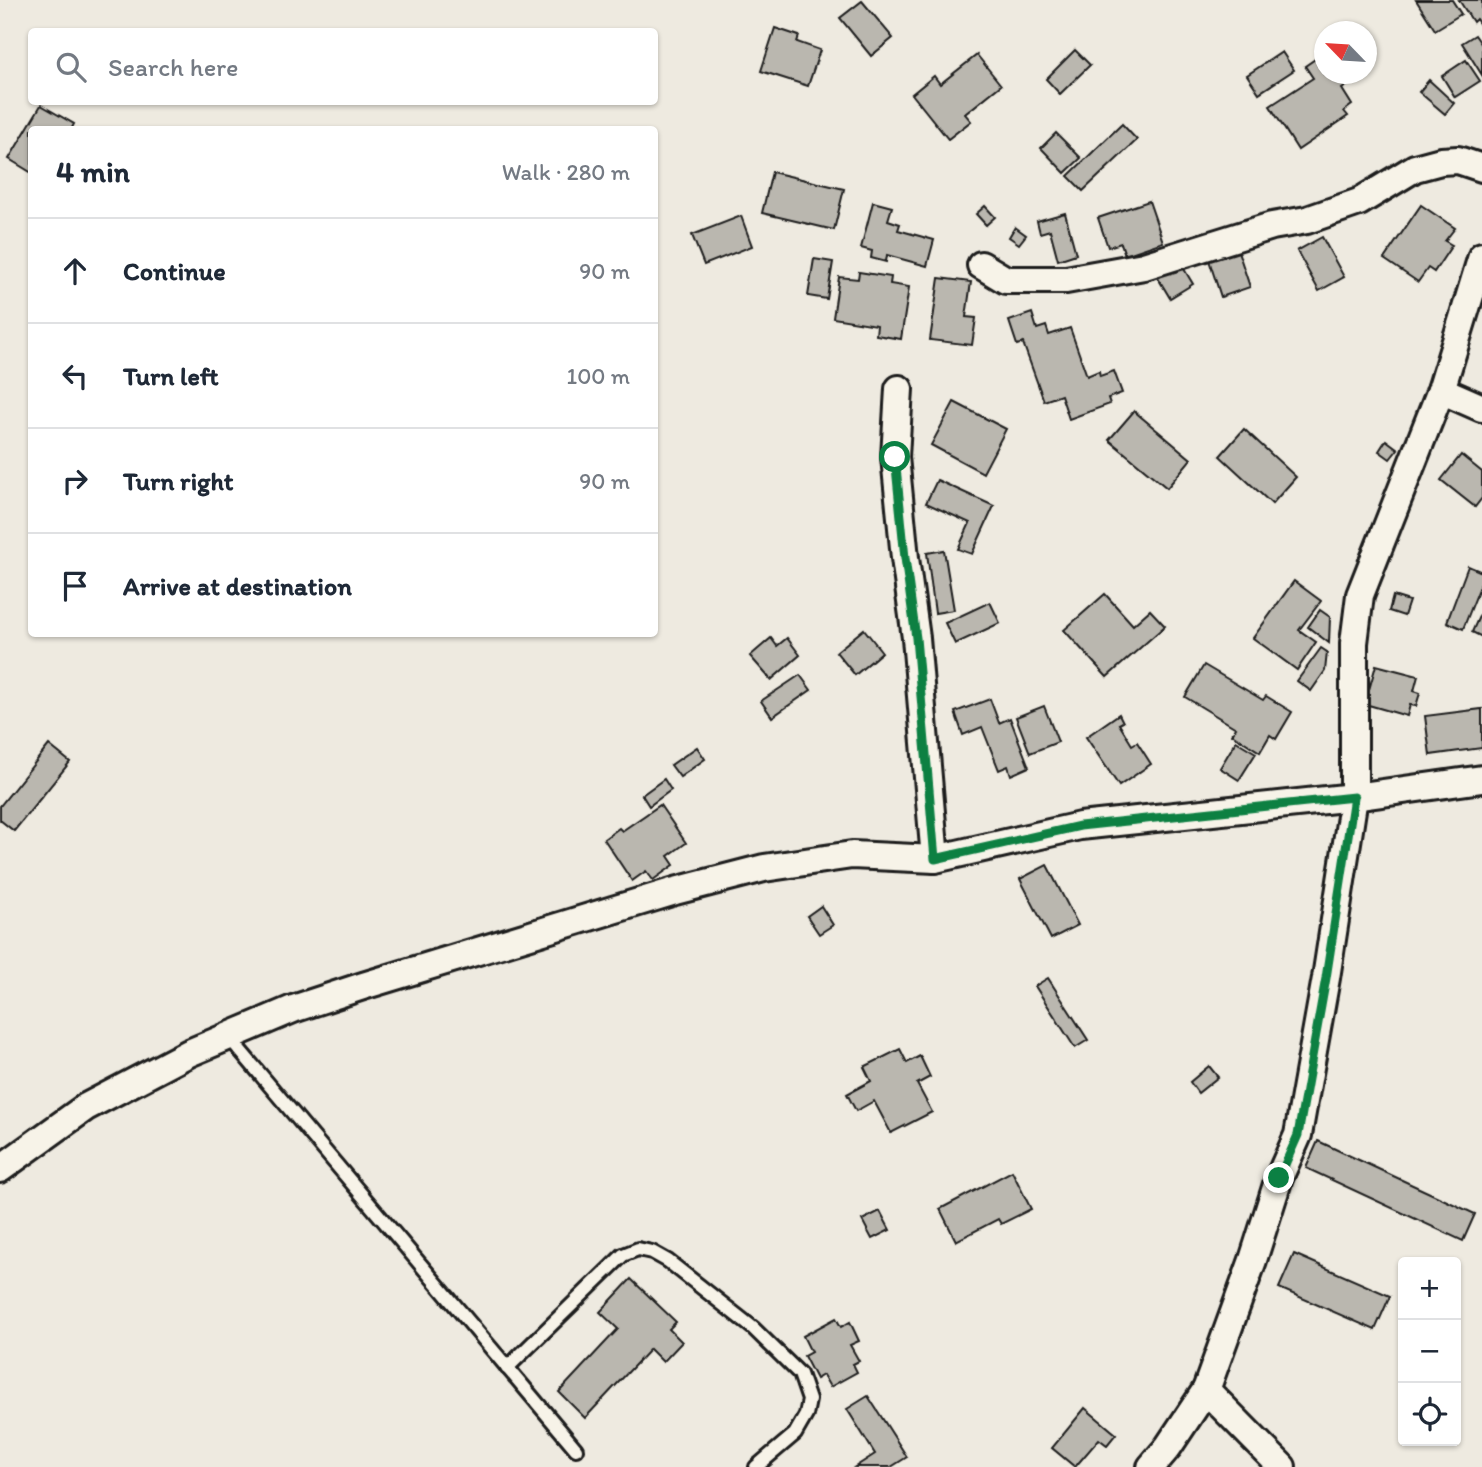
<!DOCTYPE html>
<meta charset="utf-8">
<style>
body{margin:0;font-family:Itim,sans-serif;background:#f6f6f7;color:#1f2937}
.controls{position:absolute;right:21px;bottom:21px;display:grid;overflow:hidden;border-radius:7px;box-shadow:0 2px 5px #0004}
.controls button{width:63px;height:63px;display:grid;place-items:center;padding:0;border:0;border-bottom:2px solid #e0e1e3;background:#fff;color:#1f2937;font:35px sans-serif}
.compass{position:absolute;left:1314px;top:21px;width:63px;height:63px;border-radius:50%;background:#fff;box-shadow:0 2px 5px #0004;rotate:295deg}
.stop{position:absolute;width:21px;height:21px;margin:-16px;border:5px solid #0b8043;border-radius:50%;background:#fff}
.stop.end{background:#0b8043;border-color:#fff;box-shadow:0 2px 7px #0008}
.list{margin:0;padding:0;list-style:none}
h2{display:flex;justify-content:space-between;align-items:center;height:91px;margin:0;padding:0 28px;font-size:30px}
h2 small{font-size:23px;font-weight:400;color:#747a83}
.list li{display:grid;grid-template-columns:46px 1fr auto;gap:21px;align-items:center;box-sizing:border-box;height:105px;padding:0 28px;border-top:2px solid #e0e1e3}
.list b{display:block;font-size:26px;white-space:nowrap}
.list em{font-size:23px;font-style:normal;color:#747a83}
.icon{flex:none;width:38px;height:38px;fill:none;stroke:currentColor;stroke-width:2;stroke-linecap:round;stroke-linejoin:round}
.map{position:relative;flex:none;width:1482px;height:1467px;overflow:hidden}
.search{position:absolute;background:#fff;box-shadow:0 2px 5px #0004;left:28px;top:28px;width:630px;height:77px;display:flex;align-items:center;gap:18px;box-sizing:border-box;padding:0 24px;border-radius:7px;color:#747a83;font-size:26px}
.panel{position:absolute;background:#fff;box-shadow:0 2px 5px #0004;left:28px;top:126px;width:630px;height:511px;border-radius:7px}
.map>svg:first-child{display:block}
.building{fill:#bab7af;stroke:#1c1c1c;stroke-width:2}
.lines{fill:none;stroke-linecap:round;stroke-linejoin:round}
.service-casing{stroke:#1c1c1c;stroke-width:18}
.minor-casing{stroke:#1c1c1c;stroke-width:32}
.service{stroke:#f7f3e8;stroke-width:12}
.minor{stroke:#f7f3e8;stroke-width:26}
.route{stroke:#0b8043;stroke-width:9}
</style>
<div class="map">
<svg width="1482" height="1467" viewBox="0 0 1482 1467">
<rect width="100%" height="100%" fill="#eeeae0"/>
<filter id="ink" filterUnits="userSpaceOnUse"><feTurbulence type="fractalNoise" baseFrequency=".0143" numOctaves="2"/><feDisplacementMap in="SourceGraphic" scale="14" xChannelSelector="R" yChannelSelector="G"/><feConvolveMatrix kernelMatrix="1 2 1 2 8 2 1 2 1" color-interpolation-filters="sRGB"/></filter>
<g filter="url(#ink)">
<g class="building">
<polygon points="1416,0 1452,0 1461,14 1435,30"/>
<polygon points="1459,0 1482,0 1482,28 1476,19 1473,22"/>
<polygon points="862,1 893,38 871,56 840,18"/>
<polygon points="775,28 799,36 797,42 820,50 808,86 761,71"/>
<polygon points="1475,35 1482,45 1482,75 1462,43"/>
<polygon points="1075,50 1090,65 1060,94 1046,79"/>
<polygon points="1282,52 1294,70 1259,93 1247,75"/>
<polygon points="1324,53 1324,74 1348,74 1353,81 1342,89 1352,105 1344,111 1348,116 1298,150 1270,106 1313,78 1305,66"/>
<polygon points="977,55 1001,85 965,114 971,121 948,139 912,94 934,76 940,84"/>
<polygon points="1466,60 1480,81 1455,97 1442,76"/>
<polygon points="1429,80 1454,103 1445,114 1419,92"/>
<polygon points="41,105 74,124 71,130 32,130 32,173 9,159"/>
<polygon points="1122,124 1137,140 1083,191 1068,176"/>
<polygon points="1056,133 1081,158 1065,173 1041,148"/>
<polygon points="772,172 844,189 834,230 762,213"/>
<polygon points="1149,201 1163,242 1125,255 1121,243 1108,247 1098,218"/>
<polygon points="873,202 892,207 888,220 900,224 898,230 934,240 927,266 887,255 886,262 871,258 872,251 861,248"/>
<polygon points="1421,205 1455,228 1445,241 1452,245 1434,272 1428,268 1418,282 1384,259"/>
<polygon points="985,206 995,217 986,225 976,214"/>
<polygon points="1065,213 1076,254 1058,260 1050,230 1040,233 1037,221"/>
<polygon points="741,216 752,246 704,265 692,235"/>
<polygon points="1015,227 1026,235 1019,244 1009,237"/>
<polygon points="1322,237 1344,277 1319,291 1297,251"/>
<polygon points="1238,251 1250,287 1221,297 1209,260"/>
<polygon points="814,259 833,262 827,299 808,296"/>
<polygon points="1181,264 1193,284 1170,298 1158,278"/>
<polygon points="859,272 891,277 890,284 909,287 901,339 876,335 877,325 833,318 839,277 858,279"/>
<polygon points="939,278 971,282 966,317 976,318 972,345 930,340"/>
<polygon points="1032,313 1037,329 1046,326 1049,335 1070,328 1087,376 1099,371 1100,376 1114,371 1122,393 1108,398 1110,404 1069,419 1061,395 1044,401 1023,343 1017,345 1009,321"/>
<polygon points="954,402 1006,429 983,473 931,445"/>
<polygon points="1134,411 1191,459 1167,488 1109,440"/>
<polygon points="1244,429 1296,477 1272,504 1220,456"/>
<polygon points="1386,440 1398,449 1390,459 1379,451"/>
<polygon points="1461,455 1482,472 1482,498 1475,507 1441,480"/>
<polygon points="937,480 994,506 972,554 958,549 970,523 926,503"/>
<polygon points="944,550 954,610 935,613 927,553"/>
<polygon points="1468,566 1482,572 1482,581 1463,629 1447,622"/>
<polygon points="1294,581 1321,601 1299,630 1316,642 1297,670 1253,638"/>
<polygon points="1105,594 1133,625 1150,610 1165,626 1107,677 1064,630"/>
<polygon points="1393,596 1409,601 1404,616 1389,611"/>
<polygon points="990,602 1000,623 955,644 945,623"/>
<polygon points="1320,610 1330,617 1329,643 1308,627"/>
<polygon points="1480,614 1482,615 1482,637 1472,632"/>
<polygon points="864,629 882,652 855,675 836,652"/>
<polygon points="771,638 777,646 787,638 800,655 771,680 750,656"/>
<polygon points="1321,648 1327,652 1325,671 1311,691 1297,681"/>
<polygon points="1204,665 1263,700 1266,696 1292,712 1276,739 1270,735 1260,752 1232,734 1236,728 1185,697"/>
<polygon points="1376,665 1418,676 1414,691 1420,693 1416,706 1410,705 1407,716 1365,704"/>
<polygon points="800,675 811,690 772,717 761,701"/>
<polygon points="990,699 999,723 1010,718 1029,767 1011,775 1008,766 999,770 982,727 963,735 955,712"/>
<polygon points="1044,706 1058,742 1030,753 1016,717"/>
<polygon points="1482,709 1482,748 1430,755 1425,716"/>
<polygon points="1119,714 1123,722 1119,724 1132,745 1137,742 1151,764 1119,786 1086,737"/>
<polygon points="1236,741 1256,753 1239,780 1220,768"/>
<polygon points="49,745 70,762 14,831 0,820 0,806"/>
<polygon points="697,747 705,759 680,777 671,765"/>
<polygon points="664,779 671,790 649,806 642,795"/>
<polygon points="660,805 686,843 668,856 674,865 653,880 646,871 632,881 604,839 619,828 622,831"/>
<polygon points="1047,865 1078,925 1051,939 1020,879"/>
<polygon points="821,906 833,925 819,934 807,916"/>
<polygon points="1048,978 1088,1040 1075,1048 1035,986"/>
<polygon points="900,1049 907,1063 920,1056 930,1077 917,1084 932,1112 891,1133 874,1101 856,1111 847,1094 871,1081 864,1067"/>
<polygon points="1209,1066 1218,1077 1198,1093 1190,1082"/>
<polygon points="1318,1141 1475,1214 1463,1241 1306,1168"/>
<polygon points="1012,1171 1031,1209 1001,1224 998,1219 956,1241 940,1209"/>
<polygon points="880,1211 890,1230 872,1239 862,1220"/>
<polygon points="1294,1254 1390,1296 1375,1330 1279,1288"/>
<polygon points="631,1279 676,1322 669,1329 682,1342 663,1362 650,1349 585,1418 559,1392 618,1329 600,1312"/>
<polygon points="836,1318 841,1327 850,1322 859,1341 850,1345 859,1361 853,1364 857,1372 830,1387 823,1375 816,1379 804,1356 811,1352 803,1336"/>
<polygon points="868,1396 907,1457 891,1467 855,1467 875,1454 847,1409"/>
<polygon points="1085,1408 1116,1434 1107,1445 1099,1439 1075,1467 1052,1448"/>
</g>
<g class="lines">
<defs>
<g id="service">
<polyline points="228,1036 576,1449"/>
<polyline points="507,1368 623,1255 638,1249 652,1252 668,1261 753,1328 800,1374 809,1400 806,1415 795,1434 756,1467"/>
</g>
<g id="minor">
<polyline points="981,265 1006,280 1066,280 1144,266 1272,226 1307,220 1359,202 1415,168 1441,161 1458,160 1482,168"/>
<polyline points="899,389 895,457 905,558 916,638 935,859"/>
<polyline points="1441,390 1482,408"/>
<polyline points="0,1169 86,1107 189,1053 293,1009 363,986 675,891 764,868 852,855 935,859 1080,826 1354,797 1482,779"/>
<polyline points="1151,1467 1168,1447 1206,1390"/>
<polyline points="1282,1467 1206,1390 1253,1260 1279,1178 1298,1135 1326,978 1354,797 1354,643 1360,595 1441,390 1482,256"/>
</g>
</defs>
<use href="#service" class="service-casing"/>
<use href="#minor" class="minor-casing"/>
<use href="#service" class="service"/>
<use href="#minor" class="minor"/>
</g>
</g>
<g class="lines" filter="url(#ink)">
<polyline class="route" points="895,457 905,558 916,638 935,859 1080,826 1354,797 1326,978 1298,1135 1279,1178"/>
</g>
</svg>
<div class="controls">
<button>+</button>
<button>−</button>
<button><svg class="icon" aria-label="locate" viewBox="0 0 24 24"><circle cx="12" cy="12" r="6"/><path d="M12 2v4M12 18v4M2 12h4M18 12h4"/></svg></button>
</div>
<svg class="compass" viewBox="-18 -18 36 36"><path d="M0-13l5 13h-10z" fill="#e53935"/><path d="M0 13l5-13h-10z" fill="#747a83"/></svg>
<div class="stop" style="left:895px;top:457px"></div>
<div class="stop end" style="left:1279px;top:1178px"></div>
<div class="search"><svg class="icon" aria-label="search" viewBox="0 0 24 24"><circle cx="10" cy="10" r="6"/><path d="M15 15l6 6"/></svg>Search here</div>
<section class="panel">
<h2>4 min<small>Walk · 280 m</small></h2>
<ul class="list">
<li><svg class="icon" aria-label="ahead" viewBox="0 0 24 24"><path d="M12 20V5M6 11l6-6 6 6"/></svg><div><b>Continue</b></div><em>90 m</em></li>
<li><svg class="icon" aria-label="left" viewBox="0 0 24 24"><path d="M17 20v-9H6M10 6l-5 5 5 5"/></svg><div><b>Turn left</b></div><em>100 m</em></li>
<li><svg class="icon" aria-label="right" viewBox="0 0 24 24"><path d="M7 20v-9h11M14 6l5 5-5 5"/></svg><div><b>Turn right</b></div><em>90 m</em></li>
<li><svg class="icon" aria-label="arrive" viewBox="0 0 24 24"><path d="M6 21V4h12l-3 4 3 4H6"/></svg><div><b>Arrive at destination</b></div></li>
</ul>
</section>
</div>
